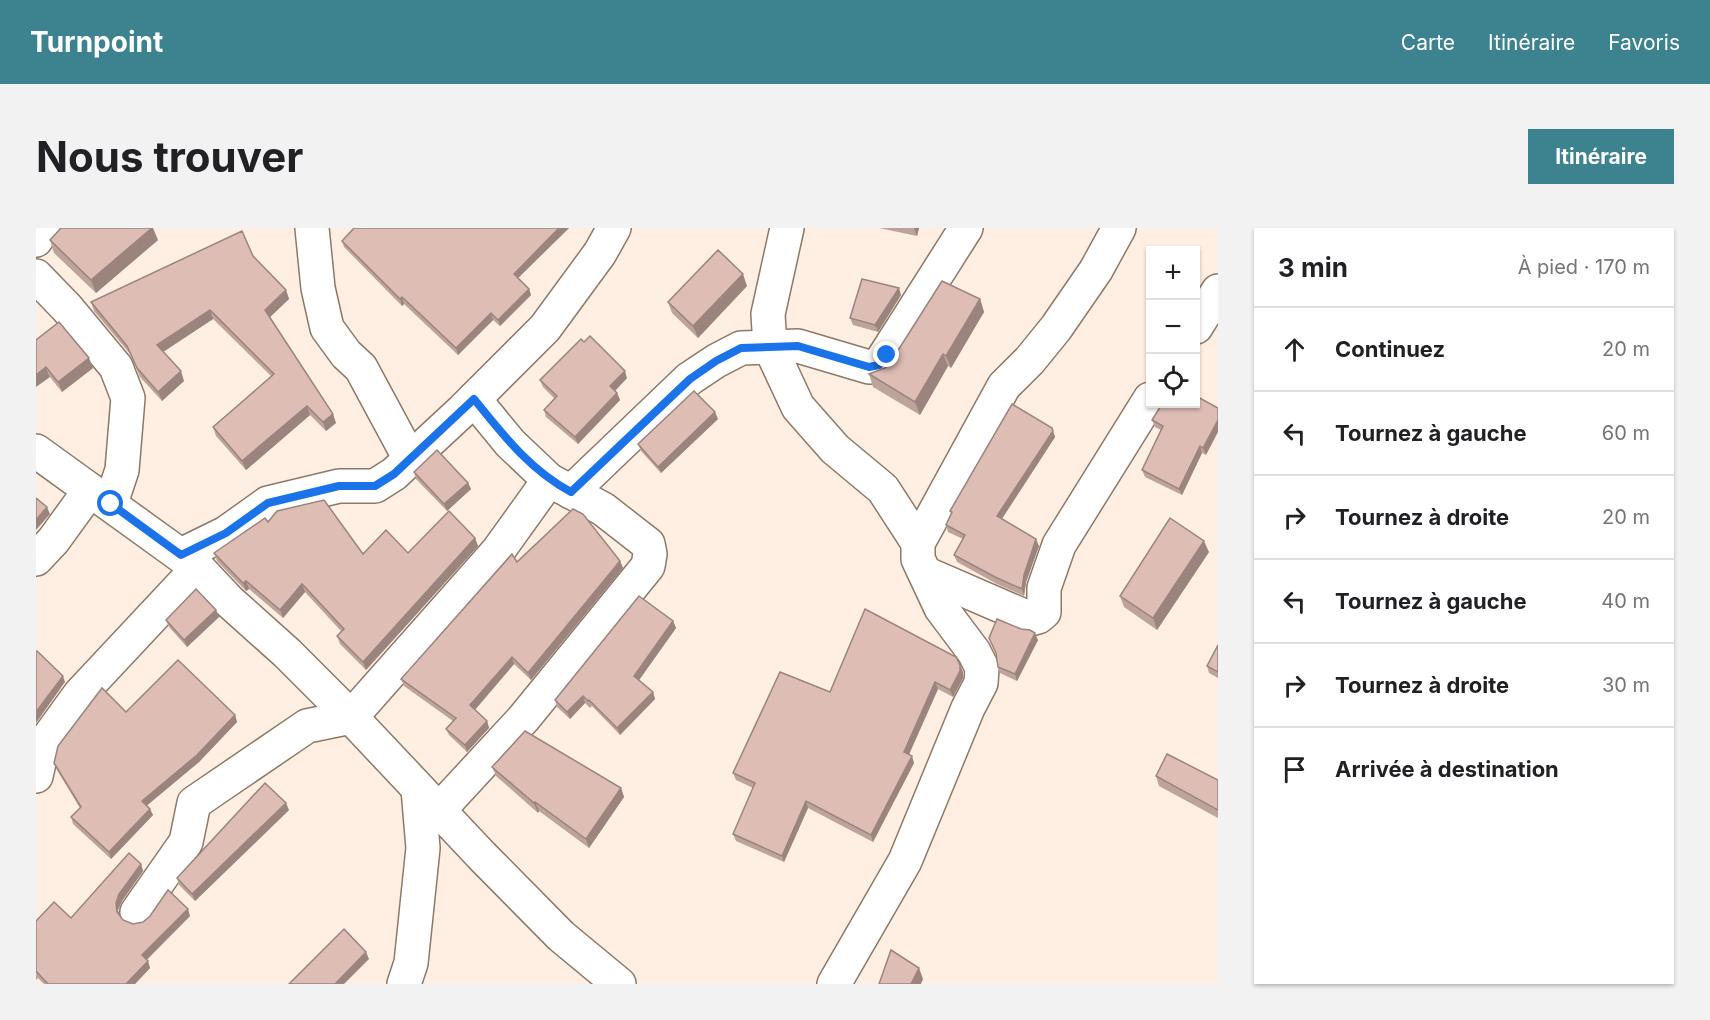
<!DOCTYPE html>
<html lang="fr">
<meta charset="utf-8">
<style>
body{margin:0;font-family:Inter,sans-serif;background:#f2f2f2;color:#202124}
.controls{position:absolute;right:18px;top:18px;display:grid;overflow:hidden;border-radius:0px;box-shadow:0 2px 4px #0004}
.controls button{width:54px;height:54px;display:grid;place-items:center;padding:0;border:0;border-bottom:2px solid #e0e0e0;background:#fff;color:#202124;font:30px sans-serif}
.stop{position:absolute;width:18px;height:18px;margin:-14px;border:4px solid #1a73e8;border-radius:50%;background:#fff}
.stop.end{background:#1a73e8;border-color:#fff;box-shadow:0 2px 6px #0008}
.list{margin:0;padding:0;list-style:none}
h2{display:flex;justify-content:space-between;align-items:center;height:78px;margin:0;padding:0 24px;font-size:26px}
h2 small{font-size:20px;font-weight:400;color:#757577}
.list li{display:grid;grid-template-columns:39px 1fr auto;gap:18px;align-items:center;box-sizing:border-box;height:84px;padding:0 24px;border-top:2px solid #e0e0e0}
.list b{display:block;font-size:22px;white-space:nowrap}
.list em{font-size:20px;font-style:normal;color:#757577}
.icon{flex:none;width:33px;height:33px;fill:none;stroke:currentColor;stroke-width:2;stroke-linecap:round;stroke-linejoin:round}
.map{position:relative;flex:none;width:1182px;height:756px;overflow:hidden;border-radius:0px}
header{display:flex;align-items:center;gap:36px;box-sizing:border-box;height:84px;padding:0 30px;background:#3d828f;color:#fff}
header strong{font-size:28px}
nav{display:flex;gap:33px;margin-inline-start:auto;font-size:21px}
.intro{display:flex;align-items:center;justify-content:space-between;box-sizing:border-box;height:144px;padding:0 36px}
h1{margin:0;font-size:42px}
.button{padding:15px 27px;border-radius:0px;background:#3d828f;color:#fff;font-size:21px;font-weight:700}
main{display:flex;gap:36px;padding:0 36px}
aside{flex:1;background:#fff;border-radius:0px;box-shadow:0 2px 4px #0004}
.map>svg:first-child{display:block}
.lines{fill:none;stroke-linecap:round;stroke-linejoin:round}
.minor-casing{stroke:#8e7866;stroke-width:36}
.minor{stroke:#fff;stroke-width:33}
.wall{fill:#bea39b}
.shaded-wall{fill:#9b847e}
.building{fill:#ddbdb4;stroke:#9b847e;stroke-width:1.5}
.route{stroke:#1a73e8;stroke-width:8}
</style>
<header>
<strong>Turnpoint</strong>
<nav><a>Carte</a><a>Itinéraire</a><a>Favoris</a></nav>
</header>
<div class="intro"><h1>Nous trouver</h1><a class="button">Itinéraire</a></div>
<main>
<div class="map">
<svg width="1182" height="756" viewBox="0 0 1182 756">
<rect width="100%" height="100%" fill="#feefe2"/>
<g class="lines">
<defs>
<g id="minor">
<polyline points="276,0 282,60 291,100 310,126 325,140 374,231"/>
<polyline points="751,0 732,86 734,119 762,179 799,221 847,261 882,315"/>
<polyline points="0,12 7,0"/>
<polyline points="0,48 31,80 80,139 92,170 86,242 75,275"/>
<polyline points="1160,99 1182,63"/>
<polyline points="0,223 162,340 194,374 251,425 315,489 446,628 525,708 583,756"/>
<polyline points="535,264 653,151 680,133 705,120 762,118 833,139 843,137 930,0"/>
<polyline points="145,327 190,305 232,275 303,258 339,258 358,246 427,182 509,100 564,25 578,0"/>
<polyline points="0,331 17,313 54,262"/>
<polyline points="891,346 995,391 1002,389 1008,384 1008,360 1023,317 1114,171"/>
<polyline points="0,517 7,517 44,466 162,340"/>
<polyline points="0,548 7,517"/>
<polyline points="403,582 488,490 612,338 614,326 612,316 567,281 513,252 474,215 438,171"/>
<polyline points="101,684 150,614 158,575 271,498 315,489 462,323 513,252"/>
<polyline points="368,756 375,735 387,620 382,561"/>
<polyline points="798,756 869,633 932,480 945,455 946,440 938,424 905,380 882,331 882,315 968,158 994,132 1020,100 1060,42 1083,0"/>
</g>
</defs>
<use href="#minor" class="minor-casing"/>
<use href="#minor" class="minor"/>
</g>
<g class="wall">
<polygon points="318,0 533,0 482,50 493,61 495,67 464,98 457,92 422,127 368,76 366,78 308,19 306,13"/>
<polygon points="843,0 883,0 881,8"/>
<polygon points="14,12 122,12 60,65 18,25"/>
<polygon points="217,28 250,62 253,71 234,89 300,195 290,203 274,187 210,242 180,208 177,199 235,148 177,91 127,124 148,153 126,173 104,149 95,127 58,83 55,74"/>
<polygon points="711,58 662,110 636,85 632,74"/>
<polygon points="865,67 842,104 817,97 814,90"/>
<polygon points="944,71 948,84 915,140 912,138 884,187 837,159 833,146 849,140"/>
<polygon points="0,112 57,140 26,164 14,149"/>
<polygon points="591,150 579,163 581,165 584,172 542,216 510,189 508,182 519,171 507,159 504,152"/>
<polygon points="1160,176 1170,227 1166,225 1146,267 1109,249 1106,242 1125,202 1119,199 1116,192"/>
<polygon points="682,191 625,245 605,223 602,216"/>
<polygon points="1016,200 1019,209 966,291 1003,318 990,354 988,368 961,356 921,334 918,327 927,311 912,304 910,297 915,286 914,283"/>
<polygon points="378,244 432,255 435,261 411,283 380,251"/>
<polygon points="232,294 327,326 372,325 439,310 442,318 330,442 304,416 301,408 305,403 269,364 247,390 213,361 210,363 181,333 178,325"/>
<polygon points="1173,324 1121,402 1088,379 1084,368"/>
<polygon points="584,333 587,340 495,452 478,436 439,482 451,493 453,500 431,524 413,507 410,501 417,493 368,458 365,451 481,334"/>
<polygon points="180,382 183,389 151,419 133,399 130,392"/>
<polygon points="637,393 640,400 603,452 617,464 619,471 584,507 556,478 554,480 549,475 534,491 521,479 519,472"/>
<polygon points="953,410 1002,412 981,453 964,445 962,439 961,428"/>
<polygon points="1182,417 1182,450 1173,445 1171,438"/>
<polygon points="924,437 927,444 927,450 917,469 902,461 873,526 878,535 837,614 772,580 748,634 700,613 697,606 717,560 700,552 697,545 794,464"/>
<polygon points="90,484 199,487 201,494 163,534 111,577 117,587 75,631 37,596 35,589 44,580 21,542 18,535"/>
<polygon points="456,539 585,560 588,569 553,620 503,583 502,585 460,548"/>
<polygon points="1120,548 1182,552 1182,590 1123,558"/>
<polygon points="253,582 159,673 143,657 141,650"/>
<polygon points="105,636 107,643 86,673 82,682 83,687 87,692 97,696 154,688 111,732 114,740 99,756 8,756 2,750 0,752 0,693 35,690"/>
</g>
<g class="shaded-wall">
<polygon points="116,0 117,0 122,12 60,65 55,52"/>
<polygon points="523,0 533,0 480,52 478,46"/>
<polygon points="878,0 883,0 881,8"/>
<polygon points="707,46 711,58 662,110 657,98"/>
<polygon points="863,60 865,67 842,104 839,97"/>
<polygon points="493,61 495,67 464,98 462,92"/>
<polygon points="250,62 253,71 232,91 229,82"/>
<polygon points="366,69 368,76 366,78 364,71"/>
<polygon points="944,71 948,84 915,140 910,128"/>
<polygon points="174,82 177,91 124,126 121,117"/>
<polygon points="455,85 457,92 422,127 420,120"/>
<polygon points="907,126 912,138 884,187 879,174"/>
<polygon points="53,130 57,140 26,164 22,154"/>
<polygon points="10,139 14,149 0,159 0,147"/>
<polygon points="145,143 148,153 126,173 122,164"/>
<polygon points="589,143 591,150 577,165 574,158"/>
<polygon points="581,165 584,172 542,216 539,209"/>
<polygon points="271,178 274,187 210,242 206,233"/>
<polygon points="679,184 682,191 625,245 622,239"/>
<polygon points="297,186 300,195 290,203 287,194"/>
<polygon points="1182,192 1182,204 1170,227 1167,220"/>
<polygon points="1016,200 1019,209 963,295 961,288"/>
<polygon points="1164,218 1166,225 1146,267 1143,261"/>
<polygon points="432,255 435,261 411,283 408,276"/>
<polygon points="11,279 14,286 0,302 0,292"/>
<polygon points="439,310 442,318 330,442 327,434"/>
<polygon points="1000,311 1003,318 990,354 988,368 986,361 988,347"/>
<polygon points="1168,313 1173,324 1121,402 1117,390"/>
<polygon points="584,333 587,340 495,452 492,445"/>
<polygon points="210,353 213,361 210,363 207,355"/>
<polygon points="266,356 269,364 247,390 244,382"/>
<polygon points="180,382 183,389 151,419 148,412"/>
<polygon points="637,393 640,400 601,455 598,448"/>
<polygon points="999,405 1002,412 981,453 979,446"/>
<polygon points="476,429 478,436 437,484 434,477"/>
<polygon points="924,437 927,444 927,450 917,469 914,462"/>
<polygon points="27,448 29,454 0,495 0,484"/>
<polygon points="899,454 902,461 871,531 868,524"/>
<polygon points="617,464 619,471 584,507 581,500"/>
<polygon points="547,468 549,475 534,491 531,484"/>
<polygon points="199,487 201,494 163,534 108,580 106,573"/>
<polygon points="451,493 453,500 431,524 429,517"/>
<polygon points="876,528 878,535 837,614 835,607"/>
<polygon points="585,560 588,569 553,620 550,611"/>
<polygon points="770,573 772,580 748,634 746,628"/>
<polygon points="499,574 503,583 502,585 498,575"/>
<polygon points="250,575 253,582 159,673 156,666"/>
<polygon points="114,581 117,587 75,631 73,624"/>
<polygon points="105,636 107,643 86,673 82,682 84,691 81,684 80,675 83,666"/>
<polygon points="152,681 154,688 108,734 106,727"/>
<polygon points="330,724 333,731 308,756 299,756"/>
<polygon points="112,733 114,740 99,756 90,756"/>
<polygon points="883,740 887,751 885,756 875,756"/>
</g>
<g class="building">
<polygon points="25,0 116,0 55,52 14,12"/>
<polygon points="318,0 523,0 478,46 493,61 462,92 455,85 420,120 366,69 364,71 306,13"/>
<polygon points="206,3 217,28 250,62 229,82 297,186 287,194 271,178 206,233 177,199 238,146 174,82 121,117 145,143 122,164 101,140 91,118 55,74"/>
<polygon points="682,22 707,46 657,98 632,74"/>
<polygon points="826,51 863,60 839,97 814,90"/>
<polygon points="906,53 944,71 910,128 907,126 879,174 833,146 849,140 854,135"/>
<polygon points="23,94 53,130 22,154 10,139 0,147 0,112"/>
<polygon points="554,108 589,143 574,158 581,165 539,209 508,182 521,168 504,152 545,111 548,114"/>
<polygon points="658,163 679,184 622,239 602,216"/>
<polygon points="1160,168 1182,180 1182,192 1167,220 1164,218 1143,261 1106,242 1127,198 1116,192 1126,176 1160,176"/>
<polygon points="976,176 1016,200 1017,203 961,288 1000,311 988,347 986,361 959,349 918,327 929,307 910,297 916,284 914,283"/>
<polygon points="401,222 432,255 408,276 378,244"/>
<polygon points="0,270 11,279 0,292"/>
<polygon points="288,272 327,326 350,302 372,325 413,283 439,310 327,434 301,408 308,401 266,356 244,382 210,353 207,355 178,325 229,290 232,294 241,283"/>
<polygon points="537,281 547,286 584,333 492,445 476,429 434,477 451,493 429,517 410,501 420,490 365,451 476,326 481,334"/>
<polygon points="1134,290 1168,313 1117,390 1084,368"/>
<polygon points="160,361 180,382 148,412 130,392"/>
<polygon points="603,368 637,393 598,448 617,464 581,500 553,472 552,473 547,468 531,484 519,472"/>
<polygon points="829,381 920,429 924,437 924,443 914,462 899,454 868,524 876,528 835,607 770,573 746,628 697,606 719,555 697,545 744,444 794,464"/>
<polygon points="961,391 985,401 994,402 999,405 979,446 962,439 960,425 953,410"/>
<polygon points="1182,417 1182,444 1171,438"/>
<polygon points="1,423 27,448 0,484 0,424"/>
<polygon points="142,432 199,487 161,527 106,573 114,581 73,624 35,589 45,579 18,535 22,518 66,460 90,484"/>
<polygon points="489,503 585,560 550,611 499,574 498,575 456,539"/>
<polygon points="1131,526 1182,552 1182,582 1120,548"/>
<polygon points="229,555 250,575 156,666 141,650"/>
<polygon points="93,625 105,636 83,666 80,675 81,684 87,692 97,696 107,694 114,688 132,662 152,681 106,727 112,733 90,756 12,756 0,743 0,693 18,674 35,690"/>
<polygon points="308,701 330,724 299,756 253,756"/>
<polygon points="855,722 883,740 875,756 843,756"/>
</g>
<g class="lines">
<path class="route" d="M 75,276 L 145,327 L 190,305 L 232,275 L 303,258 L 339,258 L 358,246 L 438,171 C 467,207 494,242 535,264 L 654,151 L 680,133 L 705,120 L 762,118 L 833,139 L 843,137 L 851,127"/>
</g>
</svg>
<div class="controls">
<button>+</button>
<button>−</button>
<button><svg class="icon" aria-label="locate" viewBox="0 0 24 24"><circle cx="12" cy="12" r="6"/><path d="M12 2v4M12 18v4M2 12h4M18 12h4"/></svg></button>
</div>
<div class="stop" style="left:75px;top:276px"></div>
<div class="stop end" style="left:851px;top:127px"></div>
</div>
<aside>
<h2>3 min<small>À pied · 170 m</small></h2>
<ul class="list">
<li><svg class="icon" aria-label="ahead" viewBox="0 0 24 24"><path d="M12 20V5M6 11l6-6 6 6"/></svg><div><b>Continuez</b></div><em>20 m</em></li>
<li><svg class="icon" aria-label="left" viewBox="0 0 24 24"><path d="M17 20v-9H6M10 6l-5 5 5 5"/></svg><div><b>Tournez à gauche</b></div><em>60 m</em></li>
<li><svg class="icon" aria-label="right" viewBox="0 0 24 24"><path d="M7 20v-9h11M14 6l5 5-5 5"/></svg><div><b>Tournez à droite</b></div><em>20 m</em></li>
<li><svg class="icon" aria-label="left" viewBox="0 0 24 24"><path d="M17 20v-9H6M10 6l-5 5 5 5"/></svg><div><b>Tournez à gauche</b></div><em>40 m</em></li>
<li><svg class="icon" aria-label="right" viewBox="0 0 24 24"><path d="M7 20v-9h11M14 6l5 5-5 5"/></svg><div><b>Tournez à droite</b></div><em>30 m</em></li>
<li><svg class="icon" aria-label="arrive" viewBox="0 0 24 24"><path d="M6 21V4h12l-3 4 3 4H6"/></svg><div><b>Arrivée à destination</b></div></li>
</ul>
</aside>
</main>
